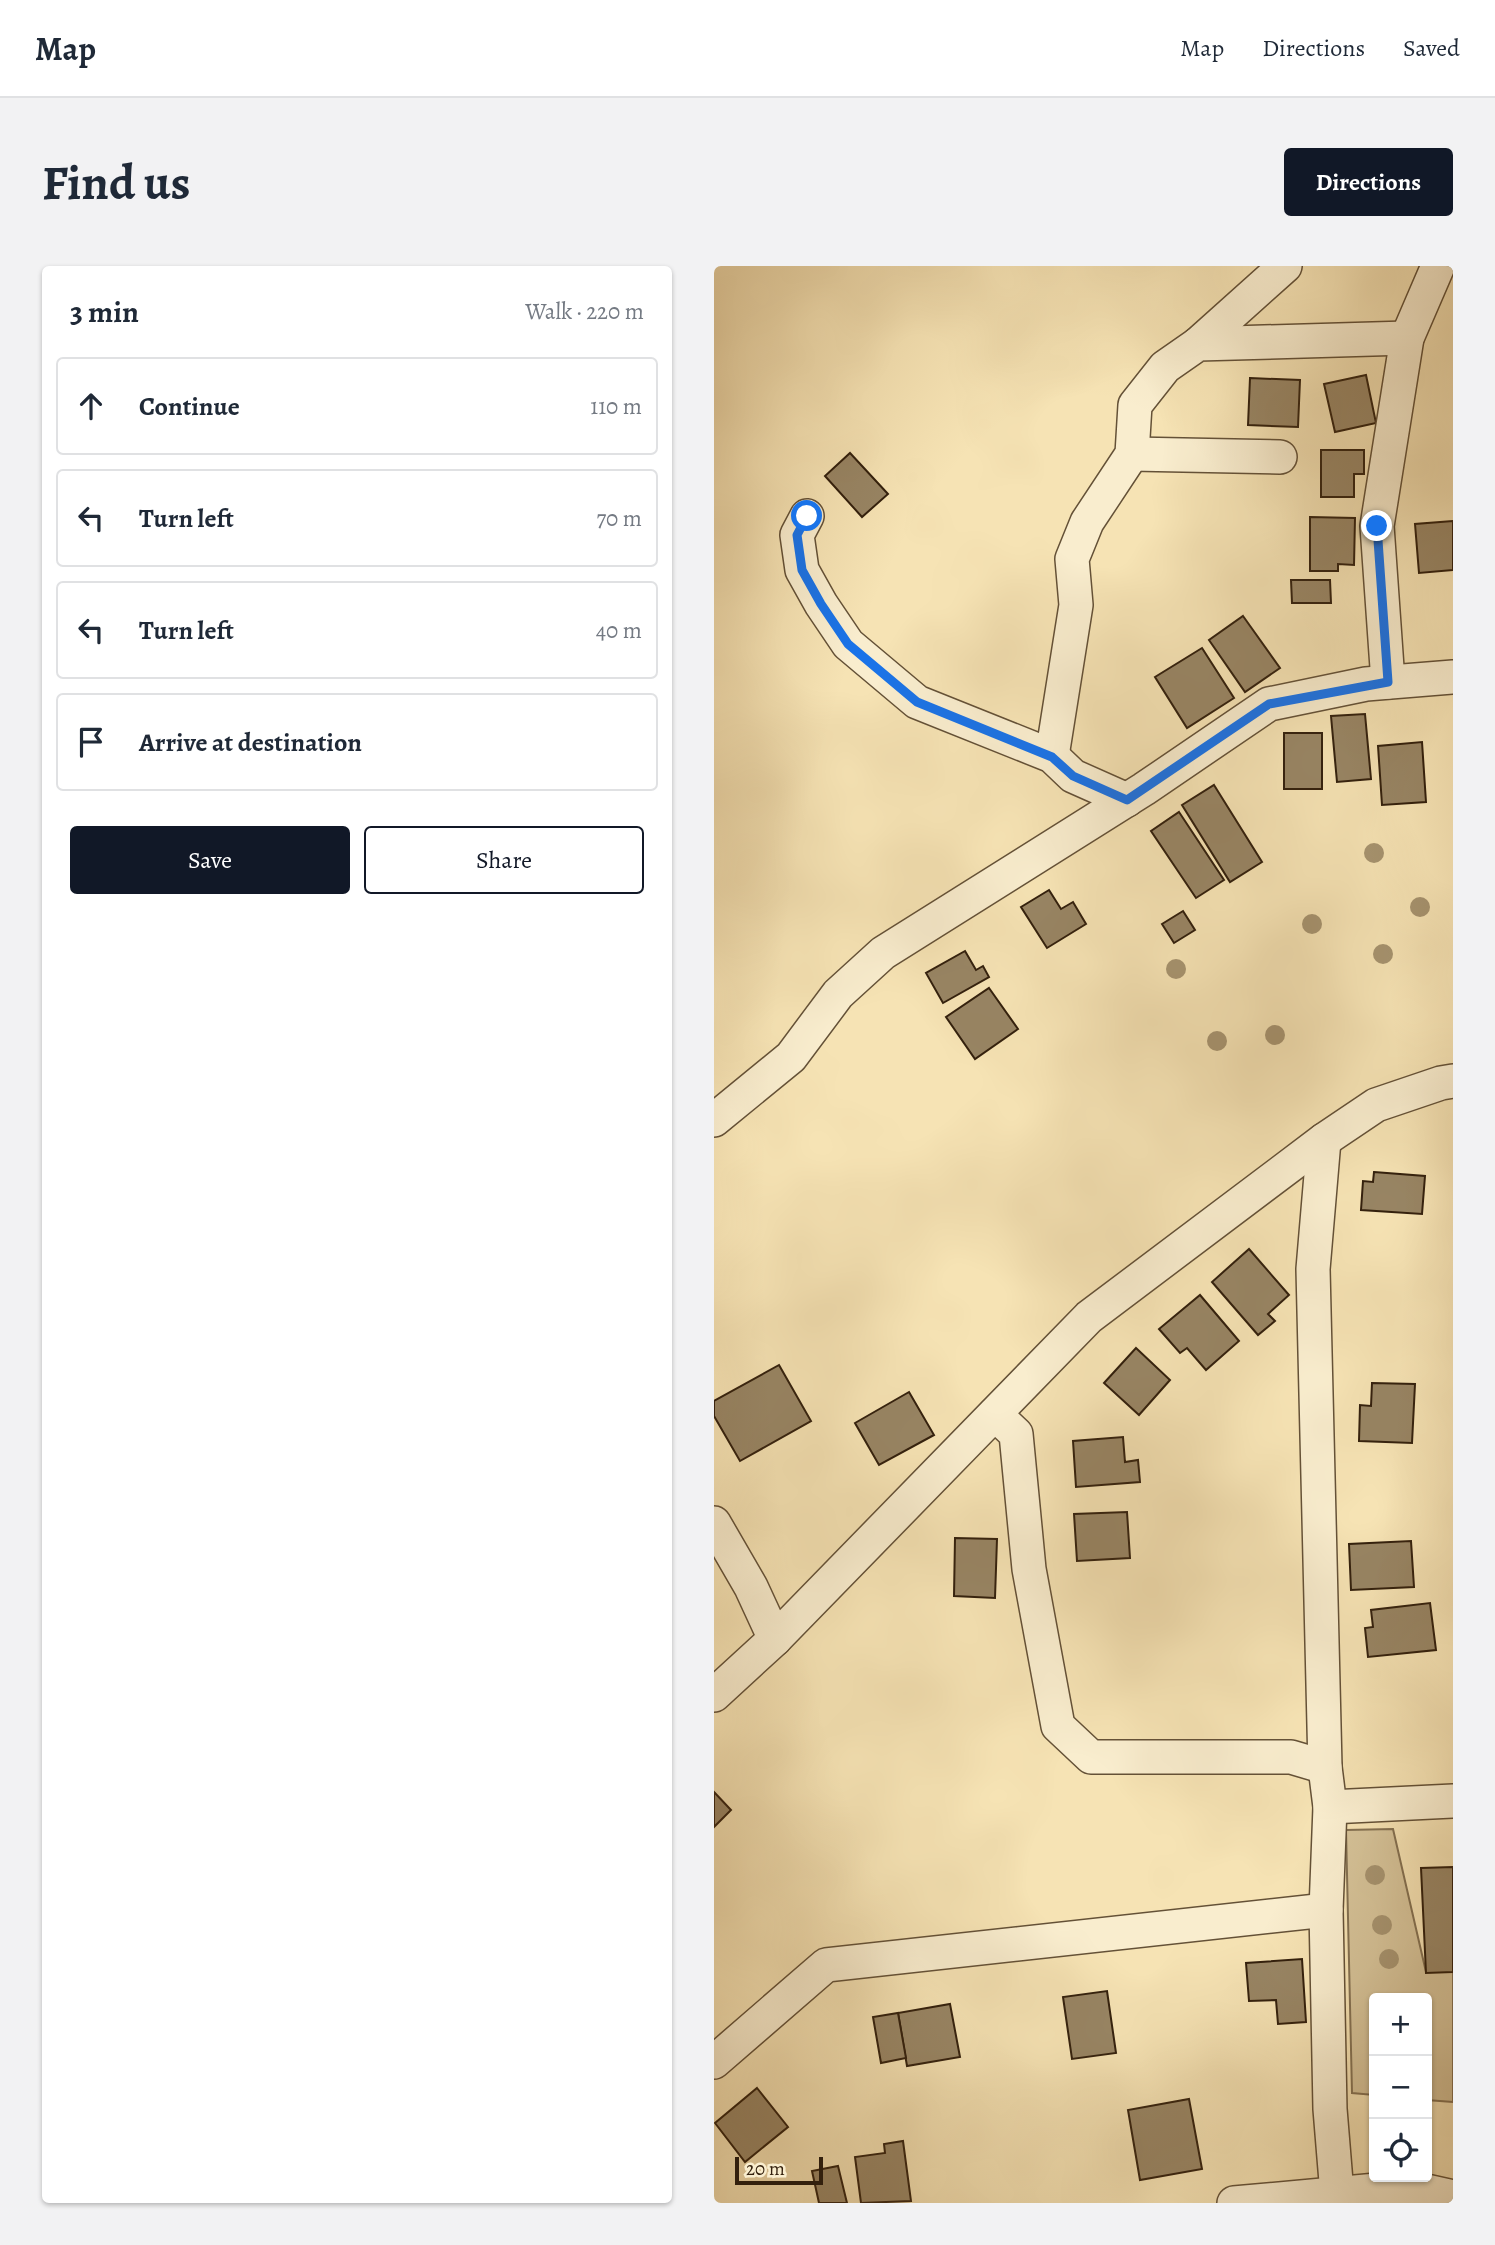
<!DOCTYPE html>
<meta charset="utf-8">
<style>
body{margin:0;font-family:Alegreya,serif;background:#f2f2f3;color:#1f2937}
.controls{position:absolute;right:21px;bottom:21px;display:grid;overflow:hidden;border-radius:7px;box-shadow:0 2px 5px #0004}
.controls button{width:63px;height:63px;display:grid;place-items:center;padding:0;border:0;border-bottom:2px solid #e0e1e3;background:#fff;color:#1f2937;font:35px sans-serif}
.scale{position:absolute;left:21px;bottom:18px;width:88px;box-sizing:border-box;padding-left:7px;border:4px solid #33200d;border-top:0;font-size:19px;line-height:24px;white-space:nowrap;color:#33200d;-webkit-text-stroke:5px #f9edce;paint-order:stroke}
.stop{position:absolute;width:21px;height:21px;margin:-16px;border:5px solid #1a73e8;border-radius:50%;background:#fff}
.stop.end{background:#1a73e8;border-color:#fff;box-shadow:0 2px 7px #0008}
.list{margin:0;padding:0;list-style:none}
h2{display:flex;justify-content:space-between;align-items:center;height:91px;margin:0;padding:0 28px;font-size:30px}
h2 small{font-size:23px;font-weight:400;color:#747a83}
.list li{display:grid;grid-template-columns:46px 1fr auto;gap:21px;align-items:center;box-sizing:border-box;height:98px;margin:0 14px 14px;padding:0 14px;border:2px solid #e0e1e3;border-radius:7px}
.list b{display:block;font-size:26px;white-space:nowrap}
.list em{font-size:23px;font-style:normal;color:#747a83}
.actions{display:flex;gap:14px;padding:21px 28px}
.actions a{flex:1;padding:16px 0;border:2px solid #111827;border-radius:7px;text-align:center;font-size:24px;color:#111827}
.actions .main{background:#111827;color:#fff}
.icon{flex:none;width:38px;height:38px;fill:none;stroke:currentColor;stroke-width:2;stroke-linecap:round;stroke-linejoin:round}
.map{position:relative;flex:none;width:739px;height:1937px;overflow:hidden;border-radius:7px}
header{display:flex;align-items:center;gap:42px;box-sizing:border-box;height:98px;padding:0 35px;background:#fff;border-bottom:2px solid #e0e1e3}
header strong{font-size:33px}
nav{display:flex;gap:38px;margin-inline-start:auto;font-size:24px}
.intro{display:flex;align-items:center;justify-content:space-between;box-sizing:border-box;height:168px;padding:0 42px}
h1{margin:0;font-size:49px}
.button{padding:18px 32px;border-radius:7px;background:#111827;color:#fff;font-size:24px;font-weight:700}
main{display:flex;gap:42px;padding:0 42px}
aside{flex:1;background:#fff;border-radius:7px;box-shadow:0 2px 5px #0004}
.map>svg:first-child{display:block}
.green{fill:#d5c298;stroke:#847152;stroke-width:2}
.building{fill:#988564;stroke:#33200d;stroke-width:2}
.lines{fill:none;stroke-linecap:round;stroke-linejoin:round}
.street-casing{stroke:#645137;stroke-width:36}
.street{stroke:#f9edce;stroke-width:33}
.tree{fill:#a6936f}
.route{stroke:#1a73e8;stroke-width:9}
</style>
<header>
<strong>Map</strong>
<nav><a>Map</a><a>Directions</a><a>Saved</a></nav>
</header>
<div class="intro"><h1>Find us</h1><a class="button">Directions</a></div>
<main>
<aside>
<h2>3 min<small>Walk · 220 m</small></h2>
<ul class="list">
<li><svg class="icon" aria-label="ahead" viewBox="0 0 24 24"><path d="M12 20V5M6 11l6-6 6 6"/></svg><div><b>Continue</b></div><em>110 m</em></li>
<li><svg class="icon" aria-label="left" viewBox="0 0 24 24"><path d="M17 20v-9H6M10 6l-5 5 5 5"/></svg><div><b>Turn left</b></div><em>70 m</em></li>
<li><svg class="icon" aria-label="left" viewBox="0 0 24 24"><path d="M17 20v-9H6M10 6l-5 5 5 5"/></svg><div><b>Turn left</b></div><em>40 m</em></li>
<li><svg class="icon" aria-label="arrive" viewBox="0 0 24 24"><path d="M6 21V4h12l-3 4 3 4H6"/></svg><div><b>Arrive at destination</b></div></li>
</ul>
<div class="actions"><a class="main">Save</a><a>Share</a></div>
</aside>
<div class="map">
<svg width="739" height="1937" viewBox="0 0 739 1937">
<rect width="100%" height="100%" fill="#f6e3b4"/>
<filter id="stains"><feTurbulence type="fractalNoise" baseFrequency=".00286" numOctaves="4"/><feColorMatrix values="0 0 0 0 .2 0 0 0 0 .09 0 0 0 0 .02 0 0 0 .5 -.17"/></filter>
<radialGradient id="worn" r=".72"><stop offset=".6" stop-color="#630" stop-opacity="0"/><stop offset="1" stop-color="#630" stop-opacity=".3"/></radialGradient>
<polygon class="green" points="679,1563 712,1706 739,1706 739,1836 713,1834 713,1732 660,1732 660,1829 638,1827 632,1564"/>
<g class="building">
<polygon points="652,109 662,157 621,166 610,118"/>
<polygon points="536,112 586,114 584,161 534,159"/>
<polygon points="607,184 650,184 650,208 640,208 640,231 607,231"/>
<polygon points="136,187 174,228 148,251 111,210"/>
<polygon points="596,251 641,252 640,299 624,298 624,305 596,305"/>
<polygon points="739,255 739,304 705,307 701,258"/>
<polygon points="577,314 616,314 617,337 578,337"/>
<polygon points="529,350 566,402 531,426 495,374"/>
<polygon points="488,382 520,432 473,462 441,411"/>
<polygon points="651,448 657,513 623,516 617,450"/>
<rect x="570" y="467" width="38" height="56"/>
<polygon points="708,476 712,536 668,539 664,480"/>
<polygon points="500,519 548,596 516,616 468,539"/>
<polygon points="465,546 510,614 482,632 437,565"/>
<polygon points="335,624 347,643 359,636 372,658 333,682 307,641"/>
<polygon points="469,645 481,664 460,677 448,658"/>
<polygon points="251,685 262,704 269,700 275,711 229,737 212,707"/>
<polygon points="275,722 304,763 261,793 232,751"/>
<polygon points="660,906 711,910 708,948 647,944 649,915 659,916"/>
<polygon points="535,983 575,1029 554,1048 561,1055 544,1069 498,1016"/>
<polygon points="486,1029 525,1075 492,1104 473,1082 466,1087 445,1063"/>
<polygon points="422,1082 456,1114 425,1149 390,1117"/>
<polygon points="65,1099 97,1155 26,1195 0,1150 0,1135"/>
<polygon points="658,1117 701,1118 698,1177 645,1175 646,1139 657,1140"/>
<polygon points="195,1126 220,1169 165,1199 141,1157"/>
<polygon points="409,1171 411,1196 424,1194 426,1216 362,1221 359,1175"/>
<polygon points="413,1246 416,1292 363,1295 360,1248"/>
<polygon points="241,1272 283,1273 281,1332 240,1330"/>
<polygon points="697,1275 700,1321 637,1324 635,1278"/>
<polygon points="716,1337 722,1384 654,1391 651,1362 659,1361 657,1344"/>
<polygon points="0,1526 17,1544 0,1561"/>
<polygon points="739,1601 739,1706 712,1707 707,1602"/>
<polygon points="588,1693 592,1756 564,1758 562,1734 535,1735 532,1697"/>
<polygon points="393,1725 402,1787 358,1793 349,1731"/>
<polygon points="236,1738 246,1791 193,1800 184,1747"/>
<polygon points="184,1747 192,1792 167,1797 159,1751"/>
<polygon points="43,1822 74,1861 31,1896 1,1857"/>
<polygon points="475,1833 488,1903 426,1914 414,1844"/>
<polygon points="189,1875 197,1935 147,1937 141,1891 171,1887 170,1878"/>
<polygon points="124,1900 133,1937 105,1937 98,1905"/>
</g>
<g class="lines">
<defs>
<g id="street">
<polyline points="484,78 571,0"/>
<polyline points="418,188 566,191"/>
<polyline points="93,250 83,269 88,304 107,338 134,378 203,436 338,490 359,510 413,534"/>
<polyline points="674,416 663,260 693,72 724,0"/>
<polyline points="338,490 362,339 358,293 373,256 418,188 421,139 451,101 484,78 693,72"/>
<polyline points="0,854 77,791 124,728 169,687 430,523 555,438 652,418 739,411"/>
<polyline points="610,874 599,1003 611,1501 616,1541 612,1644 616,1843 623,1928"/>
<polyline points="281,1148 302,1168 315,1303 344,1460 377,1491 577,1491 611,1501"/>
<polyline points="0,1257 37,1321 61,1373"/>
<polyline points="0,1429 61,1373 375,1051 610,874 662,839 727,817 739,815"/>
<polyline points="616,1541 739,1535"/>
<polyline points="0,1796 112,1699 612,1644"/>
<polyline points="520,1937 695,1921 739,1931"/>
</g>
</defs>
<use href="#street" class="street-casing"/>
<use href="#street" class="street"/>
</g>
<g class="tree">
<circle cx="660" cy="587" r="10"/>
<circle cx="706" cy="641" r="10"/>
<circle cx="598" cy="658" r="10"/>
<circle cx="669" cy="688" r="10"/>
<circle cx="462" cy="703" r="10"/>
<circle cx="561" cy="769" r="10"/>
<circle cx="503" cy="775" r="10"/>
<circle cx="661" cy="1609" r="10"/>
<circle cx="668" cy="1659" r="10"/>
<circle cx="675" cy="1693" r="10"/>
</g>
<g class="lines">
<polyline class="route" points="93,250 83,269 88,304 107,338 134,378 203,436 338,491 359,510 413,534 555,438 674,416 663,260"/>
</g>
<rect width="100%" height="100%" filter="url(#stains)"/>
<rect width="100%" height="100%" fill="url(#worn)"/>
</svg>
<div class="controls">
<button>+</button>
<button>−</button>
<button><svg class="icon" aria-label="locate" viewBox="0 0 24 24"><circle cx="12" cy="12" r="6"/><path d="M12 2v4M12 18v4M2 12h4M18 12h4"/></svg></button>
</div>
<div class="scale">20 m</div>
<div class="stop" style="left:93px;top:250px"></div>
<div class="stop end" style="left:663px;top:260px"></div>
</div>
</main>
